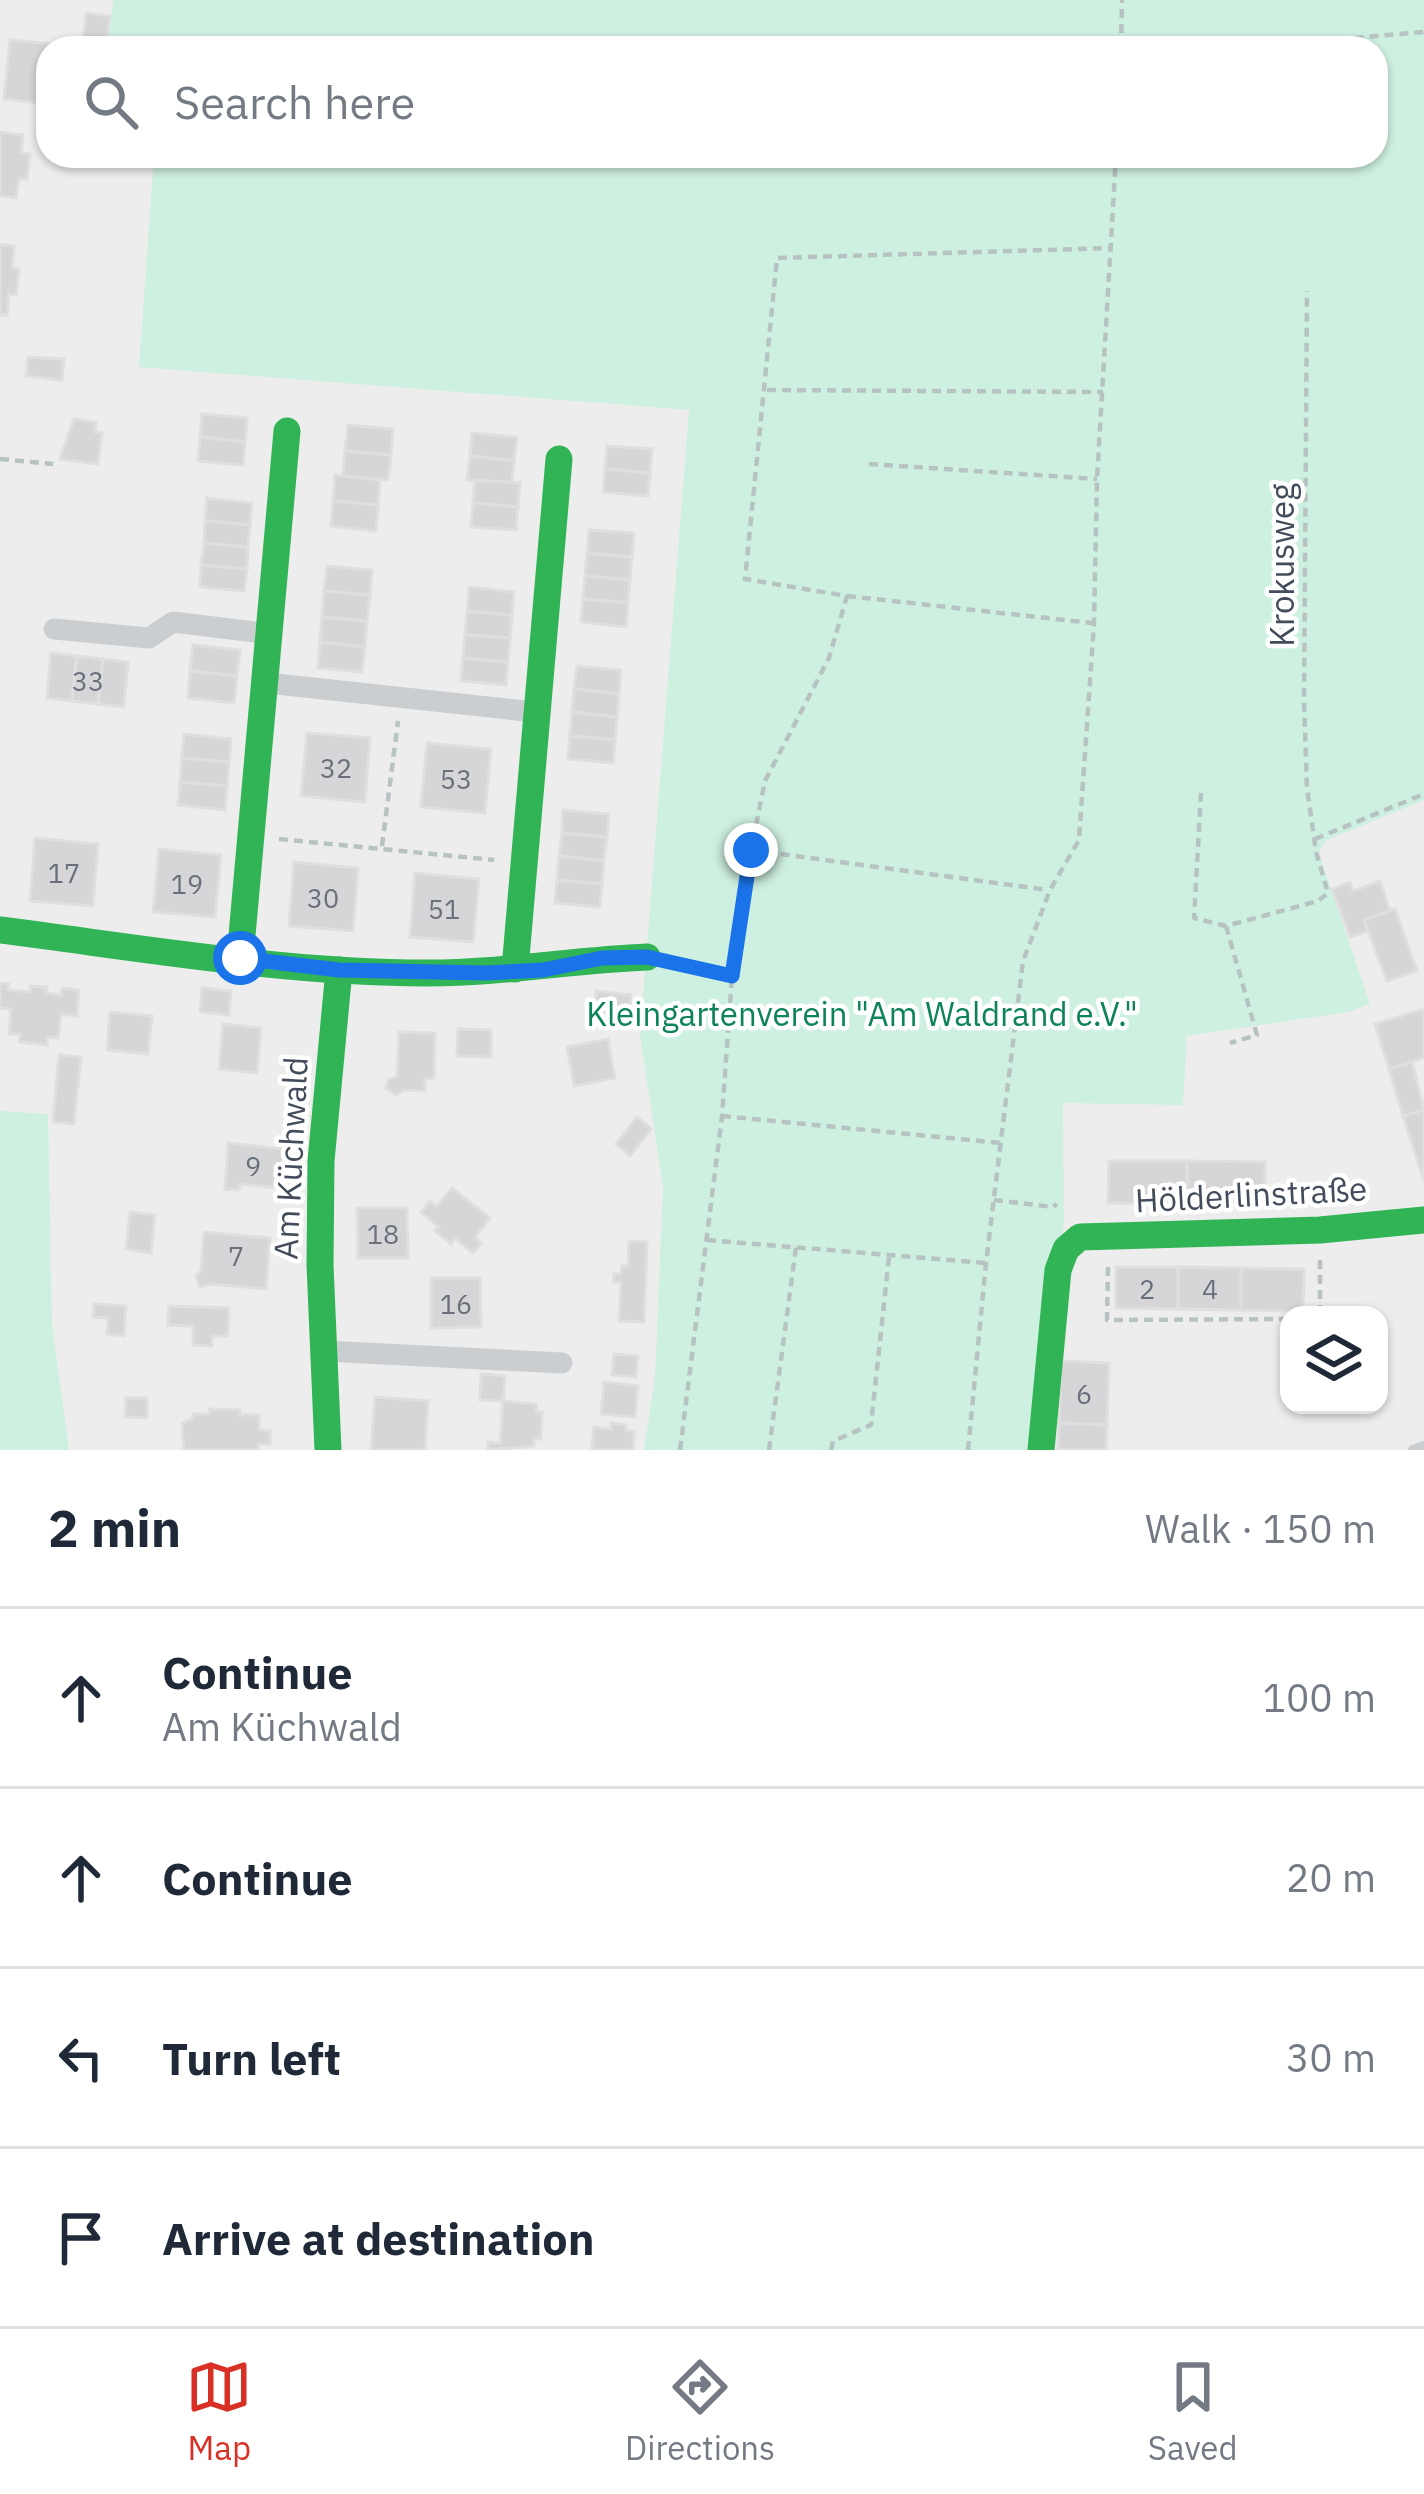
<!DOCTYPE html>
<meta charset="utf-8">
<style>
body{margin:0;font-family:"IBM Plex Sans",sans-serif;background:#f6f6f7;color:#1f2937}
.controls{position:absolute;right:36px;bottom:36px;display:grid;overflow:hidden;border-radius:24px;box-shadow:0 3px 9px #0004}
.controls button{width:108px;height:108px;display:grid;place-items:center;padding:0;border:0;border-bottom:3px solid #e0e1e3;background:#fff;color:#1f2937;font:60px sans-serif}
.stop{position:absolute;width:36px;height:36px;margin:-27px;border:9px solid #1a73e8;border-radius:50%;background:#fff}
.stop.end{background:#1a73e8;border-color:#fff;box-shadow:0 3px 12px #0008}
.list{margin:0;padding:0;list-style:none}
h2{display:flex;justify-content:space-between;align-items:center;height:156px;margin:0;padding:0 48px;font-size:51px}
h2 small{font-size:39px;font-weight:400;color:#747a83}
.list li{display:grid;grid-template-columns:78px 1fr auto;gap:36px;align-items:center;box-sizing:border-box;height:180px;padding:0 48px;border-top:3px solid #e0e1e3}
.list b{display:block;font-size:45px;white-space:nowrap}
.list p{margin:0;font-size:39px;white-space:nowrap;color:#747a83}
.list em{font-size:39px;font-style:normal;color:#747a83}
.icon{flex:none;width:66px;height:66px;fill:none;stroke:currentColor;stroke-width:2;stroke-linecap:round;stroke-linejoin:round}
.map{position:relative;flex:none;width:1424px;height:1450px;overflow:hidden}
.search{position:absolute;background:#fff;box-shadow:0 3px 9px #0004;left:36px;right:36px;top:36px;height:132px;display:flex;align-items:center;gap:30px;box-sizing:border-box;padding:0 42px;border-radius:36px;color:#747a83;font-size:45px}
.sheet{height:876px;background:#fff}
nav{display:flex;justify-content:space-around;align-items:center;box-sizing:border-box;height:168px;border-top:3px solid #e0e1e3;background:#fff;font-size:33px;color:#747a83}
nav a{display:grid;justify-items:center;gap:6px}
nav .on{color:#d93025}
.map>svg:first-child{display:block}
.green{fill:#cef0e0}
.building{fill:#d6d6d9;stroke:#dfdfe0;stroke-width:3}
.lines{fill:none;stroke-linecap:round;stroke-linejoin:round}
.path{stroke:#b6c3c2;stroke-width:4.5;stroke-dasharray:9 6;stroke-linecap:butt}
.lane{stroke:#cbced1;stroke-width:10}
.street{stroke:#cbced1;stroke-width:21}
.fast{stroke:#30b455;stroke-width:27}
.route{stroke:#1a73e8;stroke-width:15}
.labels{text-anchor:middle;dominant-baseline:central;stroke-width:9;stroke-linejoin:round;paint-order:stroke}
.number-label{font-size:27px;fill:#69707c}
.street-label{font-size:33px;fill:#434c5b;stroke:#fff}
.park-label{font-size:33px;fill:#0d835a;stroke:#fff}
</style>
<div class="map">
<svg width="1424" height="1450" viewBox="0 0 1424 1450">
<rect width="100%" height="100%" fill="#eeeded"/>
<g class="green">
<polygon points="113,0 1424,0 1424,800 1325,841 1319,853 1370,1004 1348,1012 1187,1036 1183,1105 1063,1103 1064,1224 1032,1450 644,1450 655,1376 663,1187 640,1035 689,410 139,367 154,156 1376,156 1376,48 108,48"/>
<polygon points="0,1111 48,1114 52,1324 69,1450 0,1450"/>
</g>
<g class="building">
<polygon points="86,13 110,16 106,48 82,48"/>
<polygon points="10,40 65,45 48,48 48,104 4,99"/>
<polygon points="0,132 23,135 21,153 30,154 27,180 19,178 16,198 0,196"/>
<polygon points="0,245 14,246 12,268 19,269 16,295 9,294 7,315 0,315"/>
<polygon points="28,357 64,359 62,380 26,376"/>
<polygon points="202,414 247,418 245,442 200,437"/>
<polygon points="74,419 96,422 95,432 102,433 98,464 60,459"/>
<polygon points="348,425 393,429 391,455 345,451"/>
<polygon points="472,433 517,437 514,461 470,456"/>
<polygon points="200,437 245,442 243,465 198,461"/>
<polygon points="607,446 652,449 650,473 605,469"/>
<polygon points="345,451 391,455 388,480 343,476"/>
<polygon points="470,456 514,461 512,483 467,480"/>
<polygon points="605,469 650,473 648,496 603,492"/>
<polygon points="335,475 380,480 378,505 333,501"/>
<polygon points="475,480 520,483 518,507 473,503"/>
<polygon points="207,498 252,503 250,525 205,521"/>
<polygon points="333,501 378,505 376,531 331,526"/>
<polygon points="473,503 518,507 516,530 471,527"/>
<polygon points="205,521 250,525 248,547 204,543"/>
<polygon points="589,530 634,533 632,557 587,553"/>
<polygon points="204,543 248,547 247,569 201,565"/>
<polygon points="587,553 632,557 630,580 585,576"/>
<polygon points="201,565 247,569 244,591 200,587"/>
<polygon points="327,566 372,570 370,595 324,591"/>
<polygon points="585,576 630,580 628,603 583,599"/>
<polygon points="469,587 514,592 512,615 467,611"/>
<polygon points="324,591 370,595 367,621 322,617"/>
<polygon points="583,599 628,603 626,627 581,622"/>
<polygon points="467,611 512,615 510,638 465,635"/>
<polygon points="322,617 367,621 365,647 320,642"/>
<polygon points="465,635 510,638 508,662 463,658"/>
<polygon points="320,642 365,647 362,672 318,668"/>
<polygon points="193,645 240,650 237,676 190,671"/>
<polygon points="51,653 77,656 72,701 47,698"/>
<polygon points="77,656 103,659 98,704 72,701"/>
<polygon points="463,658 508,662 506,685 461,681"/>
<polygon points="103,659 128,662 124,707 98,704"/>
<polygon points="577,666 621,670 619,694 574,689"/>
<polygon points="190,671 237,676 234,703 188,698"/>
<polygon points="574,689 619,694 617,717 572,712"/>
<polygon points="572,712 617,717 615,740 570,736"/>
<polygon points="307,733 370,738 365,802 301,796"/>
<polygon points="184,734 231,739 229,762 182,758"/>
<polygon points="570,736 615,740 613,763 568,759"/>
<polygon points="427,743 491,749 485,813 421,807"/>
<polygon points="182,758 229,762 227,786 180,782"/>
<polygon points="180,782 227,786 225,810 178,805"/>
<polygon points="563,810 609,814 607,837 562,833"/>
<polygon points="562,833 607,837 604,861 559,856"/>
<polygon points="35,838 98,844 93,906 30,901"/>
<polygon points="159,849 221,855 215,917 153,912"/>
<polygon points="559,856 604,861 602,884 557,880"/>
<polygon points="294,862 358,868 353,931 289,926"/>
<polygon points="415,873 479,879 473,942 410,937"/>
<polygon points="557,880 602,884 600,907 555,903"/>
<polygon points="1380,881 1390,911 1364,920 1369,931 1350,937 1332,889 1350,882 1353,891"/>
<polygon points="1395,909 1417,971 1387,981 1364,920"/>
<polygon points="0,983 9,984 8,990 30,992 31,986 47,987 46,993 61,995 62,988 79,990 77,1016 61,1014 58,1038 48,1037 47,1045 19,1042 20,1034 9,1034 11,1009 0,1008"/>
<polygon points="202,988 231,991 229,1015 200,1012"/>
<polygon points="596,991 631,995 629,1020 594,1017"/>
<polygon points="1424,1009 1424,1058 1389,1069 1375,1024"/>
<polygon points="110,1012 152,1016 148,1054 107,1050"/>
<polygon points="223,1024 261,1028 257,1073 219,1069"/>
<polygon points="458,1029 491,1030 491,1057 457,1056"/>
<polygon points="399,1032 435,1033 434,1078 425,1079 425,1091 404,1090 396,1095 386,1088 388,1080 397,1076"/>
<polygon points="608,1039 615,1078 574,1086 567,1047"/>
<polygon points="59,1055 81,1057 74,1124 53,1122"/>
<polygon points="1412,1062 1424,1110 1403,1116 1389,1069"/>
<polygon points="1424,1110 1424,1181 1403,1116"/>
<polygon points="637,1117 651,1129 630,1156 616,1144"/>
<polygon points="228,1143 283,1149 280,1188 240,1184 239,1190 225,1189"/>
<polygon points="1109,1161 1187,1161 1187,1204 1108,1203"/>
<polygon points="1187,1161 1265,1162 1265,1204 1187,1204"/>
<polygon points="452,1188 490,1218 475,1237 481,1243 473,1253 455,1238 451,1244 435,1231 439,1227 421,1212 430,1201 436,1207"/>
<polygon points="357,1208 407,1208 408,1258 358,1258"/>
<polygon points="130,1212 155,1215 151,1253 126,1249"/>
<polygon points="204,1232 270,1238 266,1289 211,1284 200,1287 196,1276 201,1271"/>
<polygon points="629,1241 647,1242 644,1322 619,1321 621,1282 614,1282 614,1274 621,1274 622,1266 628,1266"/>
<polygon points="1116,1267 1178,1267 1178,1309 1116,1308"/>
<polygon points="1178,1267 1241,1268 1241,1310 1178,1309"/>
<polygon points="1241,1268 1304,1269 1303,1311 1241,1310"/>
<polygon points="431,1278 480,1278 481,1327 431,1328"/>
<polygon points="94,1304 126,1306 124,1336 107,1334 108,1318 93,1317"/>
<polygon points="169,1306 229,1308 228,1336 212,1336 212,1346 193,1345 193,1326 168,1325"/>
<polygon points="614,1354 638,1356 636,1377 612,1375"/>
<polygon points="1061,1361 1109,1363 1107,1425 1059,1423"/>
<polygon points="481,1374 505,1376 503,1401 480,1400"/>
<polygon points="604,1382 638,1386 635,1417 601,1414"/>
<polygon points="375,1397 428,1401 425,1450 371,1450"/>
<polygon points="126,1398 147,1398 147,1418 125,1417"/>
<polygon points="503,1401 536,1404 536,1411 542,1412 541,1439 534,1439 534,1446 488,1450 488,1442 500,1443"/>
<polygon points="209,1409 240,1410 240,1415 259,1415 259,1430 270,1431 270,1444 258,1444 258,1450 184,1450 182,1423 192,1419 193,1414 209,1414"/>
<polygon points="611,1423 626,1425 626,1430 634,1431 633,1450 592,1450 594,1427 611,1429"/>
<polygon points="1059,1423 1107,1425 1106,1450 1058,1450"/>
</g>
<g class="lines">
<g class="path">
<polyline points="1121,48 1122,0"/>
<polyline points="1235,48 1424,32"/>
<polyline points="767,390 1103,392"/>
<polyline points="0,459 53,464"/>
<polyline points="869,464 1097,479"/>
<polyline points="847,596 1092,623"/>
<polyline points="1201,793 1194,918 1226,926 1318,901 1328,893 1316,852 1307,788 1304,703 1307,291"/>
<polyline points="279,839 494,860"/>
<polyline points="1315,839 1424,794"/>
<polyline points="382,846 398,721"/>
<polyline points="751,850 1048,890"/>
<polyline points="1226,926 1257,1035 1230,1043"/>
<polyline points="673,963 732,976"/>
<polyline points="722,1116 1001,1143"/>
<polyline points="994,1200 1053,1207 1057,1204"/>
<polyline points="707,1240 986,1263"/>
<polyline points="1320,1260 1320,1315"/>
<polyline points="1108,1267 1107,1320 1289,1319"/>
<polyline points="680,1450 722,1116 732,976 751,850 765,781 829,658 847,596 745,579 777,258 1112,248"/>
<polyline points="769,1450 796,1247"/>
<polyline points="831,1450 833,1441 871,1425 889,1257"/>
<polyline points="968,1450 986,1263 1023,961 1050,890 1079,840 1094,623 1097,479 1116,156"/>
</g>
<polyline class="lane" points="1413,1450 1424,1446"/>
<g class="street">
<polyline points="54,629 149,638 173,622 271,634"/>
<polyline points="267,683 535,712"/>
<polyline points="325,1351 562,1363"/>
</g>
<g class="fast">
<path d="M 0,930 C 142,948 285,973 428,973 C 502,973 574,960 647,957"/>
<polyline points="240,958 287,431"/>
<polyline points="515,969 559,459"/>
<polyline points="328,1450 320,1265 321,1161 339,970"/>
<polyline points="1041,1450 1058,1270 1066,1249 1080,1237 1320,1230 1424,1220"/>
</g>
</g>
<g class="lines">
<polyline class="route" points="240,958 339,970 486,973 543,970 602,958 647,957 732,976 751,850"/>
</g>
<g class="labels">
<g class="number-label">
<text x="88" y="680">33</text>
<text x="336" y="767">32</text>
<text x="456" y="778">53</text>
<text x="64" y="872">17</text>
<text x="187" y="883">19</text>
<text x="323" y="897">30</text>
<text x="444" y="908">51</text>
<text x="253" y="1165">9</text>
<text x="383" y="1233">18</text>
<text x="236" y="1255">7</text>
<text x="1147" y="1288">2</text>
<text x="1210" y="1288">4</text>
<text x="456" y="1303">16</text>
<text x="1084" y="1393">6</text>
</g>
<g class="street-label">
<text transform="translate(1281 565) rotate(-90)">Krokusweg</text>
<text transform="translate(290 1158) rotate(-87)">Am Küchwald</text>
<text transform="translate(1251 1194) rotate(-3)">Hölderlinstraße</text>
</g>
<g class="park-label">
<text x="862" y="1013">Kleingartenverein "Am Waldrand e.V."</text>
</g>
</g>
</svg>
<div class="controls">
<button><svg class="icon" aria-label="layers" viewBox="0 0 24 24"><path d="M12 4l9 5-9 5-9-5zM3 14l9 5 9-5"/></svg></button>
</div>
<div class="stop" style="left:240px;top:958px"></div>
<div class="stop end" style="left:751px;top:850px"></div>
<div class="search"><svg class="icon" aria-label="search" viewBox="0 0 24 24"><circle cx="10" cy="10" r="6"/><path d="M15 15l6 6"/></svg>Search here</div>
</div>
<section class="sheet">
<h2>2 min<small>Walk · 150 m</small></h2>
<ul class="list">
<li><svg class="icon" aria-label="ahead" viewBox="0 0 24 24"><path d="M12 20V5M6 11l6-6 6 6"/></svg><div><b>Continue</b><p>Am Küchwald</p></div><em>100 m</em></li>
<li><svg class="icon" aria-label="ahead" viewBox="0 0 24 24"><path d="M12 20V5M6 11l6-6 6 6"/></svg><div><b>Continue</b></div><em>20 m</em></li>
<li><svg class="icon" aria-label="left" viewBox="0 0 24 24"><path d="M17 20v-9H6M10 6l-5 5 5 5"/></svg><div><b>Turn left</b></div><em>30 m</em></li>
<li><svg class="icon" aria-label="arrive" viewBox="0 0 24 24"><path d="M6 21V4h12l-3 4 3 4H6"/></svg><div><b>Arrive at destination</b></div></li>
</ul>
</section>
<nav>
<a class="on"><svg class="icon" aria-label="map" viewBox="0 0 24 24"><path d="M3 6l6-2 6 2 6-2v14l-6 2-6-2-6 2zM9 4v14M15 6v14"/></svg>Map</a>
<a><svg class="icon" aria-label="directions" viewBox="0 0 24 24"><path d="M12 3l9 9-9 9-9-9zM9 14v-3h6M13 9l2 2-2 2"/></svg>Directions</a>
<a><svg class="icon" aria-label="saved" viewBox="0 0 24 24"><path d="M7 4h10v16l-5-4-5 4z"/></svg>Saved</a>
</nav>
